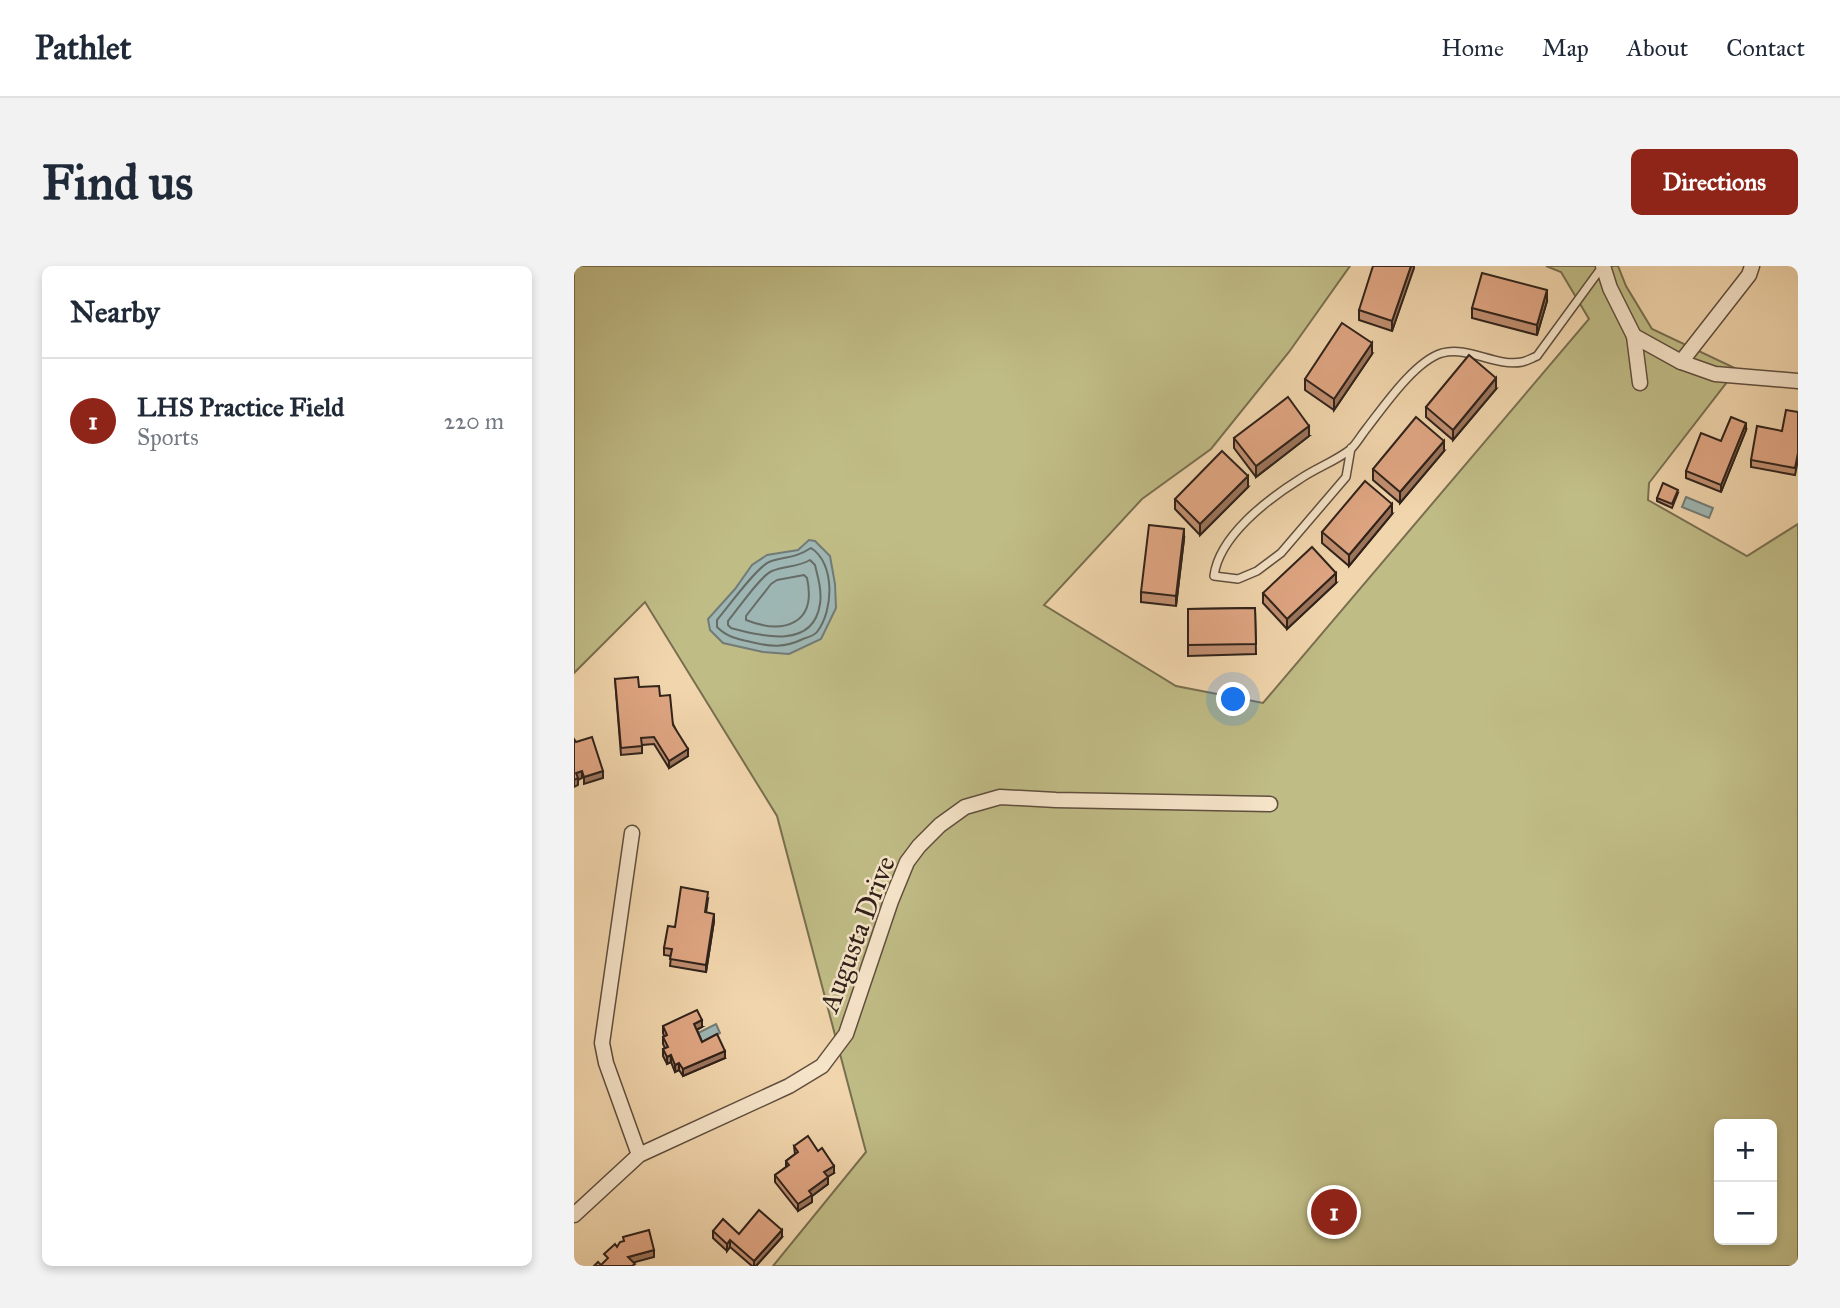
<!DOCTYPE html>
<meta charset="utf-8">
<style>
body{margin:0;font-family:"IM FELL Great Primer",serif;background:#f2f2f3;color:#1f2937}
.controls{position:absolute;right:21px;bottom:21px;display:grid;overflow:hidden;border-radius:10px;box-shadow:0 4px 10px #0003}
.controls button{width:63px;height:63px;display:grid;place-items:center;padding:0;border:0;border-bottom:2px solid #e0e1e3;background:#fff;color:#1f2937;font:35px sans-serif}
.you{position:absolute;left:660px;top:434px;width:24px;height:24px;margin:-18px;border:5px solid #fff;border-radius:50%;background:#1a73e8;box-shadow:0 0 0 10px #1a73e833}
.badge{display:grid;place-items:center;width:46px;height:46px;border-radius:50%;background:#8f2418;color:#fff;font-size:23px;font-weight:700}
.pin{position:absolute;translate:-50% -50%;border:4px solid #fff;box-shadow:0 2px 7px #0006}
.list{margin:0;padding:0;list-style:none}
h2{display:flex;justify-content:space-between;align-items:center;height:91px;margin:0;padding:0 28px;font-size:30px}
h2 small{font-size:23px;font-weight:400;color:#747a83}
.list li{display:grid;grid-template-columns:46px 1fr auto;gap:21px;align-items:center;box-sizing:border-box;height:126px;padding:0 28px;border-top:2px solid #e0e1e3}
.list b{display:block;font-size:26px;white-space:nowrap}
.list p{margin:0;font-size:23px;white-space:nowrap;color:#747a83}
.list em{font-size:23px;font-style:normal;color:#747a83}
.map{position:relative;flex:none;width:1224px;height:1000px;overflow:hidden;border-radius:10px}
header{display:flex;align-items:center;gap:42px;box-sizing:border-box;height:98px;padding:0 35px;background:#fff;border-bottom:2px solid #e0e1e3}
header strong{font-size:33px}
nav{display:flex;gap:38px;margin-inline-start:auto;font-size:24px}
.intro{display:flex;align-items:center;justify-content:space-between;box-sizing:border-box;height:168px;padding:0 42px}
h1{margin:0;font-size:49px}
.button{padding:18px 32px;border-radius:10px;background:#8f2418;color:#fff;font-size:24px;font-weight:700}
main{display:flex;gap:42px;padding:0 42px}
aside{flex:1;background:#fff;border-radius:10px;box-shadow:0 4px 10px #0003}
.map>svg:first-child{display:block}
.green{fill:#c0bc86;stroke:#786f50;stroke-width:2;fill-rule:evenodd}
.water{fill:#9eb6b3;stroke:#727b76;stroke-width:2}
.lines{fill:none;stroke-linecap:round;stroke-linejoin:round}
.shore{stroke:#676c66;stroke-width:2}
.service-casing{stroke:#604f3e;stroke-width:10}
.minor-casing{stroke:#604f3e;stroke-width:17}
.service{stroke:#f6e4c9;stroke-width:7}
.minor{stroke:#f6e4c9;stroke-width:14}
.wall{fill:#c08e70;stroke:#30221a;stroke-width:2}
.shaded-wall{fill:#9c745b;stroke:#30221a;stroke-width:2}
.building{fill:#dfa582;stroke:#30221a;stroke-width:2}
.labels{text-anchor:middle;dominant-baseline:central;stroke-width:5;stroke-linejoin:round;paint-order:stroke}
.street-label{font-size:28px;fill:#30221a;stroke:#f6e4c9}
</style>
<header>
<strong>Pathlet</strong>
<nav><a>Home</a><a>Map</a><a>About</a><a>Contact</a></nav>
</header>
<div class="intro"><h1>Find us</h1><a class="button">Directions</a></div>
<main>
<aside>
<h2>Nearby<small></small></h2>
<ul class="list">
<li><span class="badge">1</span><div><b>LHS Practice Field</b><p>Sports</p></div><em>220 m</em></li>
</ul>
</aside>
<div class="map">
<svg width="1224" height="1000" viewBox="0 0 1224 1000">
<rect width="100%" height="100%" fill="#f1d5ac"/>
<filter id="stains"><feTurbulence type="fractalNoise" baseFrequency=".00286" numOctaves="4"/><feColorMatrix values="0 0 0 0 .2 0 0 0 0 .09 0 0 0 0 .02 0 0 0 .5 -.17"/></filter>
<radialGradient id="worn" r=".72"><stop offset=".6" stop-color="#630" stop-opacity="0"/><stop offset="1" stop-color="#630" stop-opacity=".3"/></radialGradient>
<path class="green" d="M 0,0 L 776,0 L 715,86 L 637,183 L 568,233 L 470,339 L 602,420 L 689,437 L 1015,53 L 987,6 L 972,0 L 1044,0 L 1052,20 L 1078,63 L 1163,103 L 1075,217 L 1074,234 L 1173,290 L 1224,258 L 1224,1000 L 199,1000 L 292,886 L 203,550 L 71,336 L 0,407 ZM 1145,858 L 1198,858 L 1198,974 L 1145,974 Z"/>
<g class="water">
<polygon points="1112,231 1139,242 1135,252 1108,241"/>
<polygon points="235,274 241,275 256,290 261,318 262,342 247,373 215,388 189,386 149,377 136,364 134,353 161,323 178,299 193,289 224,284"/>
<polygon points="142,758 146,767 128,776 124,767"/>
</g>
<g class="lines">
<g class="shore">
<path d="M 237,282 C 261,297 260,344 243,366 C 240,370 234,371 229,373 C 210,382 197,381 177,376 C 163,373 153,371 143,361 L 143,354 C 154,341 182,302 195,296 C 211,290 220,293 237,282 Z"/>
<path d="M 236,294 L 241,299 C 244,311 248,325 246,338 C 239,384 188,370 157,362 L 154,359 L 154,355 C 164,343 187,309 198,305 C 211,300 224,301 236,294 Z"/>
<path d="M 230,309 L 233,312 C 243,358 210,369 172,354 L 172,350 L 197,318 L 203,314 Z"/>
</g>
<defs>
<path id="service" d="M 777,182 L 772,211 L 707,287 L 683,305 L 664,313 L 640,310 C 645,270 694,233 726,213 C 742,202 762,195 777,183 C 783,177 788,168 793,162 C 810,140 841,95 868,87 C 895,80 921,101 948,96 C 953,95 958,92 963,90 L 1028,1"/>
<g id="minor">
<polyline points="1029,0 1036,22 1060,70 1066,117"/>
<polyline points="1060,70 1107,96 1141,108 1224,115"/>
<polyline points="1107,96 1175,9 1178,0"/>
<polyline points="58,567 28,777 32,797 65,889"/>
<polyline points="0,949 65,889 215,820 248,800 272,768 317,635 333,596 345,580 366,559 391,541 426,531 482,534 696,538"/>
</g>
</defs>
<use href="#service" class="service-casing"/>
<use href="#minor" class="minor-casing"/>
<use href="#service" class="service"/>
<use href="#minor" class="minor"/>
</g>
<g class="wall">
<polygon points="840,0 818,65 785,54 785,44"/>
<polygon points="973,35 963,69 898,52 898,42"/>
<polygon points="798,88 760,144 731,124 731,113"/>
<polygon points="922,123 879,174 852,151 852,141"/>
<polygon points="1224,146 1224,194 1221,209 1177,201 1177,194 1208,165"/>
<polygon points="1172,164 1147,226 1112,212 1112,205 1147,175"/>
<polygon points="735,170 682,211 660,182 660,172"/>
<polygon points="870,185 826,237 799,214 799,203"/>
<polygon points="674,221 626,269 601,243 601,233"/>
<polygon points="1104,227 1098,242 1083,235 1083,232"/>
<polygon points="818,248 775,300 748,277 748,266"/>
<polygon points="610,273 602,340 567,336 567,326"/>
<polygon points="762,317 713,363 689,337 689,327"/>
<polygon points="681,342 682,388 614,390 614,343"/>
<polygon points="41,413 86,430 114,490 95,502 80,478 68,479 68,487 47,489"/>
<polygon points="134,633 132,647 140,655 132,706 96,700 97,690 90,689 90,682 101,661"/>
<polygon points="89,760 128,761 123,764 128,776 151,792 109,810 105,804 101,806 97,796 93,798 89,790 89,783 91,782 89,778 89,771 90,770 89,767"/>
<polygon points="220,880 260,907 253,911 254,918 238,930 238,936 224,945 201,916 201,909 212,901 212,895 221,888"/>
<polygon points="139,965 165,968 208,971 182,1000 178,1000 156,981 153,985 139,972"/>
</g>
<g class="shaded-wall">
<polygon points="837,0 840,0 840,2 818,65 818,55"/>
<polygon points="973,24 973,35 963,69 963,59"/>
<polygon points="798,77 798,88 760,144 760,133"/>
<polygon points="922,112 922,123 879,174 879,164"/>
<polygon points="1172,157 1172,164 1147,226 1147,219"/>
<polygon points="735,160 735,170 682,211 682,200"/>
<polygon points="870,175 870,185 826,237 826,226"/>
<polygon points="674,210 674,221 626,269 626,258"/>
<polygon points="818,238 818,248 775,300 775,289"/>
<polygon points="610,263 610,273 602,340 602,330"/>
<polygon points="762,307 762,317 713,363 713,353"/>
<polygon points="114,483 114,490 95,502 95,495"/>
<polygon points="8,505 8,512 4,514 4,519 0,521 0,514 2,507"/>
<polygon points="29,505 29,512 10,518 10,511"/>
<polygon points="140,648 140,655 132,706 132,699"/>
<polygon points="128,754 128,761 120,765 120,758"/>
<polygon points="151,785 151,792 109,810 109,803"/>
<polygon points="97,789 97,796 93,798 93,791"/>
<polygon points="105,797 105,804 101,806 101,799"/>
<polygon points="260,900 260,907 250,913 250,906"/>
<polygon points="254,911 254,918 238,930 238,936 224,945 224,938 235,925"/>
<polygon points="208,964 208,971 182,1000 180,1000 180,995"/>
<polygon points="156,974 156,981 153,985 153,978"/>
<polygon points="80,984 80,991 54,998 54,991"/>
</g>
<g class="building">
<polygon points="799,0 837,0 818,55 785,44"/>
<polygon points="908,7 973,24 963,59 898,42"/>
<polygon points="768,57 798,77 760,133 731,113"/>
<polygon points="895,89 922,112 879,164 852,141"/>
<polygon points="714,131 735,160 682,200 660,172"/>
<polygon points="1212,144 1224,146 1224,187 1221,202 1177,194 1183,160 1208,165"/>
<polygon points="842,151 870,175 826,226 799,203"/>
<polygon points="1157,151 1172,157 1147,219 1112,205 1127,167 1147,175"/>
<polygon points="648,185 674,210 626,258 601,233"/>
<polygon points="791,215 818,238 775,289 748,266"/>
<polygon points="1089,217 1104,224 1098,238 1083,232"/>
<polygon points="575,259 610,263 602,330 567,326"/>
<polygon points="738,281 762,307 713,353 689,327"/>
<polygon points="681,342 682,378 614,379 614,343"/>
<polygon points="64,411 65,421 85,420 86,430 96,429 99,459 114,483 95,495 80,471 67,472 68,480 47,482 41,413"/>
<polygon points="18,471 29,505 10,511 8,505 2,507 4,512 0,514 0,473 2,476"/>
<polygon points="107,621 134,626 131,646 140,648 132,699 96,693 98,683 90,682 94,660 101,661"/>
<polygon points="123,744 128,754 120,758 128,776 143,768 151,785 109,803 105,797 101,799 97,789 93,791 89,783 94,781 89,771 93,769 89,760"/>
<polygon points="234,870 244,885 248,882 260,900 250,906 254,911 235,925 238,929 224,938 201,909 215,899 212,895 224,886 220,880"/>
<polygon points="185,944 208,964 180,995 156,974 153,978 139,965 149,953 165,968"/>
<polygon points="75,964 80,984 54,991 61,998 58,1000 20,1000 24,996 27,999 34,992 30,988 41,978 43,981 46,976 50,975 49,971"/>
</g>
<g class="labels">
<g class="street-label">
<text transform="translate(283 668) rotate(-69)">Augusta Drive</text>
</g>
</g>
<rect width="100%" height="100%" filter="url(#stains)"/>
<rect width="100%" height="100%" fill="url(#worn)"/>
</svg>
<div class="controls">
<button>+</button>
<button>−</button>
</div>
<div class="you"></div>
<div class="pin badge" style="left:760px;top:946px">1</div>
</div>
</main>
